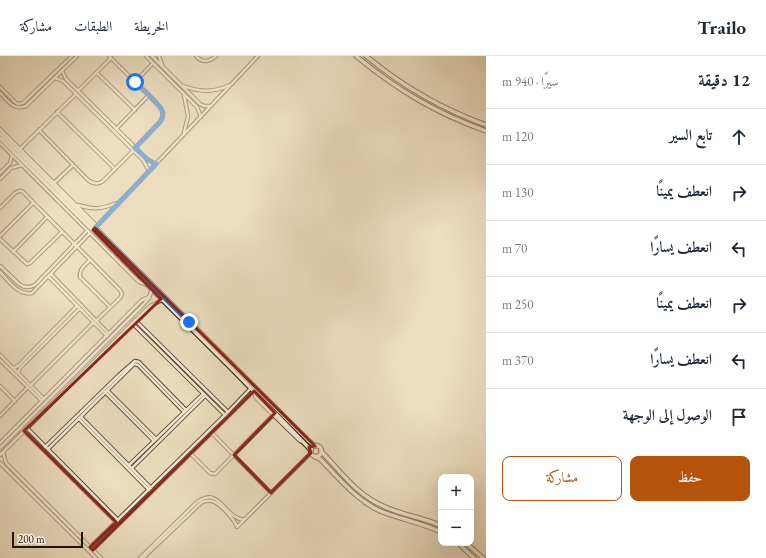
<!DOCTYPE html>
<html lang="ar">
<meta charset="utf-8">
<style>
body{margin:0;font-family:"EB Garamond",Amiri,serif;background:#f6f6f7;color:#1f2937;direction:rtl}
.controls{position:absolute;right:12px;bottom:12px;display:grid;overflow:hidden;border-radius:8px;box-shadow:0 4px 16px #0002}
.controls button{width:36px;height:36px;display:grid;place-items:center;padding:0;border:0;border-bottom:1px solid #e0e1e3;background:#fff;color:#1f2937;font:20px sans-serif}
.scale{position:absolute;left:12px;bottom:10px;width:71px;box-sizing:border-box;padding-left:4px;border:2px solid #241200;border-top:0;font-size:11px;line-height:14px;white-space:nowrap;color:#241200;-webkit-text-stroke:3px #f3ead5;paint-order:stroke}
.stop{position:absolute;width:12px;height:12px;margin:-9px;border:3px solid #1a73e8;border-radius:50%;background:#fff}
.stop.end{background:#1a73e8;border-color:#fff;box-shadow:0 1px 4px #0008}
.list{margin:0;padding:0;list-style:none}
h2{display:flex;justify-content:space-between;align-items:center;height:52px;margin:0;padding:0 16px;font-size:17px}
h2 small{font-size:13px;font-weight:400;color:#747a83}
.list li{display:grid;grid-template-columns:26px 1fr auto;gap:12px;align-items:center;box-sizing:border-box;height:56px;padding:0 16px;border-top:1px solid #e0e1e3}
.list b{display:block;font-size:15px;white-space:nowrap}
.list em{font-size:13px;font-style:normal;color:#747a83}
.actions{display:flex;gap:8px;padding:12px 16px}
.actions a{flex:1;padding:9px 0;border:1px solid #b45309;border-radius:8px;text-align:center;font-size:14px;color:#b45309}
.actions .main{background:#b45309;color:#fff}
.icon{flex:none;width:22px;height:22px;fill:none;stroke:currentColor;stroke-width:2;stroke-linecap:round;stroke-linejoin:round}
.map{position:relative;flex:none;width:486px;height:502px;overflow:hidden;direction:ltr}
header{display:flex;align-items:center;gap:24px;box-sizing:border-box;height:56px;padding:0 20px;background:#fff;border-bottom:1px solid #e0e1e3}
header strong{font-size:19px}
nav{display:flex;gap:22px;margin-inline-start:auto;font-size:14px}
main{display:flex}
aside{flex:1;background:#fff}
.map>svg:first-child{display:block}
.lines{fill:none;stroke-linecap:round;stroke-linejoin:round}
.street-casing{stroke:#564530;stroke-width:4.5}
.secondary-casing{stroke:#241200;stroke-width:5.5}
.street{stroke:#f3ead5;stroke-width:2.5}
.secondary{stroke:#f3ead5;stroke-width:3.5}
.route{stroke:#1a73e8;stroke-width:5}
.marked{fill:none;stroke:#8f2418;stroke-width:3;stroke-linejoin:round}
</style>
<header>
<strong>Trailo</strong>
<nav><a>الخريطة</a><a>الطبقات</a><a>مشاركة</a></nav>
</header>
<main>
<aside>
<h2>12 دقيقة<small>سيرًا · 940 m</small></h2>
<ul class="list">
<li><svg class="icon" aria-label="ahead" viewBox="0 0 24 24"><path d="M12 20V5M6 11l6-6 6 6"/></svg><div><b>تابع السير</b></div><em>120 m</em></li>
<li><svg class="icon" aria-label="right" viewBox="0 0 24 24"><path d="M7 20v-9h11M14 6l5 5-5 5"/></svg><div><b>انعطف يمينًا</b></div><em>130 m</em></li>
<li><svg class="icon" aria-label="left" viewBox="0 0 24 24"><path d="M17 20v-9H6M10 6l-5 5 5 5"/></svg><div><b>انعطف يسارًا</b></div><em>70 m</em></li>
<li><svg class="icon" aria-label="right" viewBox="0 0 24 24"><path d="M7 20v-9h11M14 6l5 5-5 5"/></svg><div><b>انعطف يمينًا</b></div><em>250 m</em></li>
<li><svg class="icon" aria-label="left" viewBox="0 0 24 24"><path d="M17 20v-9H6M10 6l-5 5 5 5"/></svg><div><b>انعطف يسارًا</b></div><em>370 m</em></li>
<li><svg class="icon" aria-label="arrive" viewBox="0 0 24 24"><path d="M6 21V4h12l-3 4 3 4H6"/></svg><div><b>الوصول إلى الوجهة</b></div></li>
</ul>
<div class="actions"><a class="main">حفظ</a><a>مشاركة</a></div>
</aside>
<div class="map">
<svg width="486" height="502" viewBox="0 0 486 502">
<rect width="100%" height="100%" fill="#ecdebf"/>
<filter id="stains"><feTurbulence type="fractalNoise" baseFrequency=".005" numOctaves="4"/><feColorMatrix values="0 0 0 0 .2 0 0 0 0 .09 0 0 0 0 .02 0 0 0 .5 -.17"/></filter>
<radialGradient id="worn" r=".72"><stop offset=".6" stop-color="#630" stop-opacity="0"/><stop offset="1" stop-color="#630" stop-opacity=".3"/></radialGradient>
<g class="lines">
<defs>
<g id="street">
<path d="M 109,0 L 160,51 C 163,55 164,60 161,65 L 135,92"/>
<polyline points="146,0 197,51 201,61"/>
<polyline points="152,0 200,48 204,50 210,50"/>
<polyline points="159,0 162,9"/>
<path d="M 196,0 C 202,7 209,6 216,0"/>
<polyline points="62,15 66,23 146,102 155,108"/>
<polyline points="97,17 135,54"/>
<polyline points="55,22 63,25 143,104 149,115"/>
<polyline points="135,26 153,7"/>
<path d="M 183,30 C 200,36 213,37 230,29"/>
<polyline points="0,31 15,46 18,48 23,47 72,0"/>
<polyline points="78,35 111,2"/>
<path d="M 0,37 C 8,45 14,55 26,50 L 77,0"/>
<polyline points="184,39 188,60 184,77"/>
<polyline points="57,56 115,113"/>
<polyline points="0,73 97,170 258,0"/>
<polyline points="116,73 148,40"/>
<path d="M 39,74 L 88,124 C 93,128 98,129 103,125 L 133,95"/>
<polyline points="0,87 139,226 145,228"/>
<polyline points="20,93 76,38"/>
<polyline points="0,117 10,107 12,99"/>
<polyline points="0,123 11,112 22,109"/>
<polyline points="54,127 73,109"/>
<path d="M 78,149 C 94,154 101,153 117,147"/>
<polyline points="0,152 15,137 19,135 22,135 120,234 122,238 120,242 96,265"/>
<polyline points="0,180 33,147"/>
<polyline points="0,183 27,208 30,207 62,176"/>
<polyline points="13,196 47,161"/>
<path d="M 90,204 C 85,209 79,213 80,221 L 110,251"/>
<path d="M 0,210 L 19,228 C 24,232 29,232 35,229 L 87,175"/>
<path d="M 0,216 C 9,225 18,240 32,237 L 90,177"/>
<polyline points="51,218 109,278"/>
<polyline points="49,221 107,280"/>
<polyline points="135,264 228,356"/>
<polyline points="132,267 225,359"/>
<polyline points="0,299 44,343"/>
<polyline points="0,304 42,345"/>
<polyline points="13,312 18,310 77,250"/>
<polyline points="18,317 20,312 79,253"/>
<polyline points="31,329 93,267"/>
<polyline points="0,330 15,345"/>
<polyline points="107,334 156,383"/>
<polyline points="105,336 154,385"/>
<polyline points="255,337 255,341 300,385 303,386"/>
<polyline points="0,360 28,331"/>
<polyline points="81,361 151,432"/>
<polyline points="79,363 149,434"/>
<polyline points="27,372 118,464"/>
<polyline points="24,375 116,466"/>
<polyline points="212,377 271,437"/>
<polyline points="0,387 142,244 149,241"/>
<polyline points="45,391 119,319 135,305 139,306 186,354"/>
<polyline points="0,392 142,250 149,242 152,233"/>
<polyline points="48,393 134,308 138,309 184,356"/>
<polyline points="3,396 6,407 101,502"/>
<polyline points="191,398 210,417 215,418 273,359"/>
<polyline points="0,399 150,250 162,244"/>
<polyline points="0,407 96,502"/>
<polyline points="129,409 203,338"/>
<polyline points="132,412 205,340"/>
<polyline points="90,491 228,356 251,332"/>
<polyline points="93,494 254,335"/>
<path d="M 140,502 L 195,448 C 220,427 223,462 244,464"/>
<path d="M 143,502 L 202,446 C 205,445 208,444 212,445 C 220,447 235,464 237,471 L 311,397"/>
</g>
<g id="secondary">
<path d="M 356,0 C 397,34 436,57 486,75"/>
<path d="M 366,0 C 402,30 442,53 486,69"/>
<polyline points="0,77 310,386 315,390"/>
<polyline points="0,82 232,313 311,394"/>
<circle cx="316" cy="395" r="5.5"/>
<path d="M 321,395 C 340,415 357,439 383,450 C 401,459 423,461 441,470"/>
<path d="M 315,401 L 320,403 C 338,421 356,444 380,455 C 400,463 422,467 441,476"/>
<polyline points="458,487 474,502"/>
<polyline points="466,487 483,502"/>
</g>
</defs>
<use href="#street" class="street-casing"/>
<use href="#secondary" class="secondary-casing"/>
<use href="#street" class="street"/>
<use href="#secondary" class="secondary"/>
</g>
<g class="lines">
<path class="route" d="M 135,26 C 141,32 162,49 163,57 C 163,61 162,63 160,66 L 135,92 L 148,104 L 156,108 L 95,172 L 189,266"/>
</g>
<path d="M0 0H486V502H0ZM 95,172 L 315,390 L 309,391 L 311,397 L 271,437 L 234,399 L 275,357 L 254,335 L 93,494 L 90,491 L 116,466 L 24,375 L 161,243 L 93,174 Z" fill="#ecdebf" fill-opacity=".55" fill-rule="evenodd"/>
<path class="marked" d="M 95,172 L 315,390 L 309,391 L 311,397 L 271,437 L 234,399 L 275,357 L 254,335 L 93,494 L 90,491 L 116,466 L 24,375 L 161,243 L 93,174 Z"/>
<rect width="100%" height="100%" filter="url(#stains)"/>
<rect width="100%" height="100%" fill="url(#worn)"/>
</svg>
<div class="controls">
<button>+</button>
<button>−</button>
</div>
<div class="scale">200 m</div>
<div class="stop" style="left:135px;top:26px"></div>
<div class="stop end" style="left:189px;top:266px"></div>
</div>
</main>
